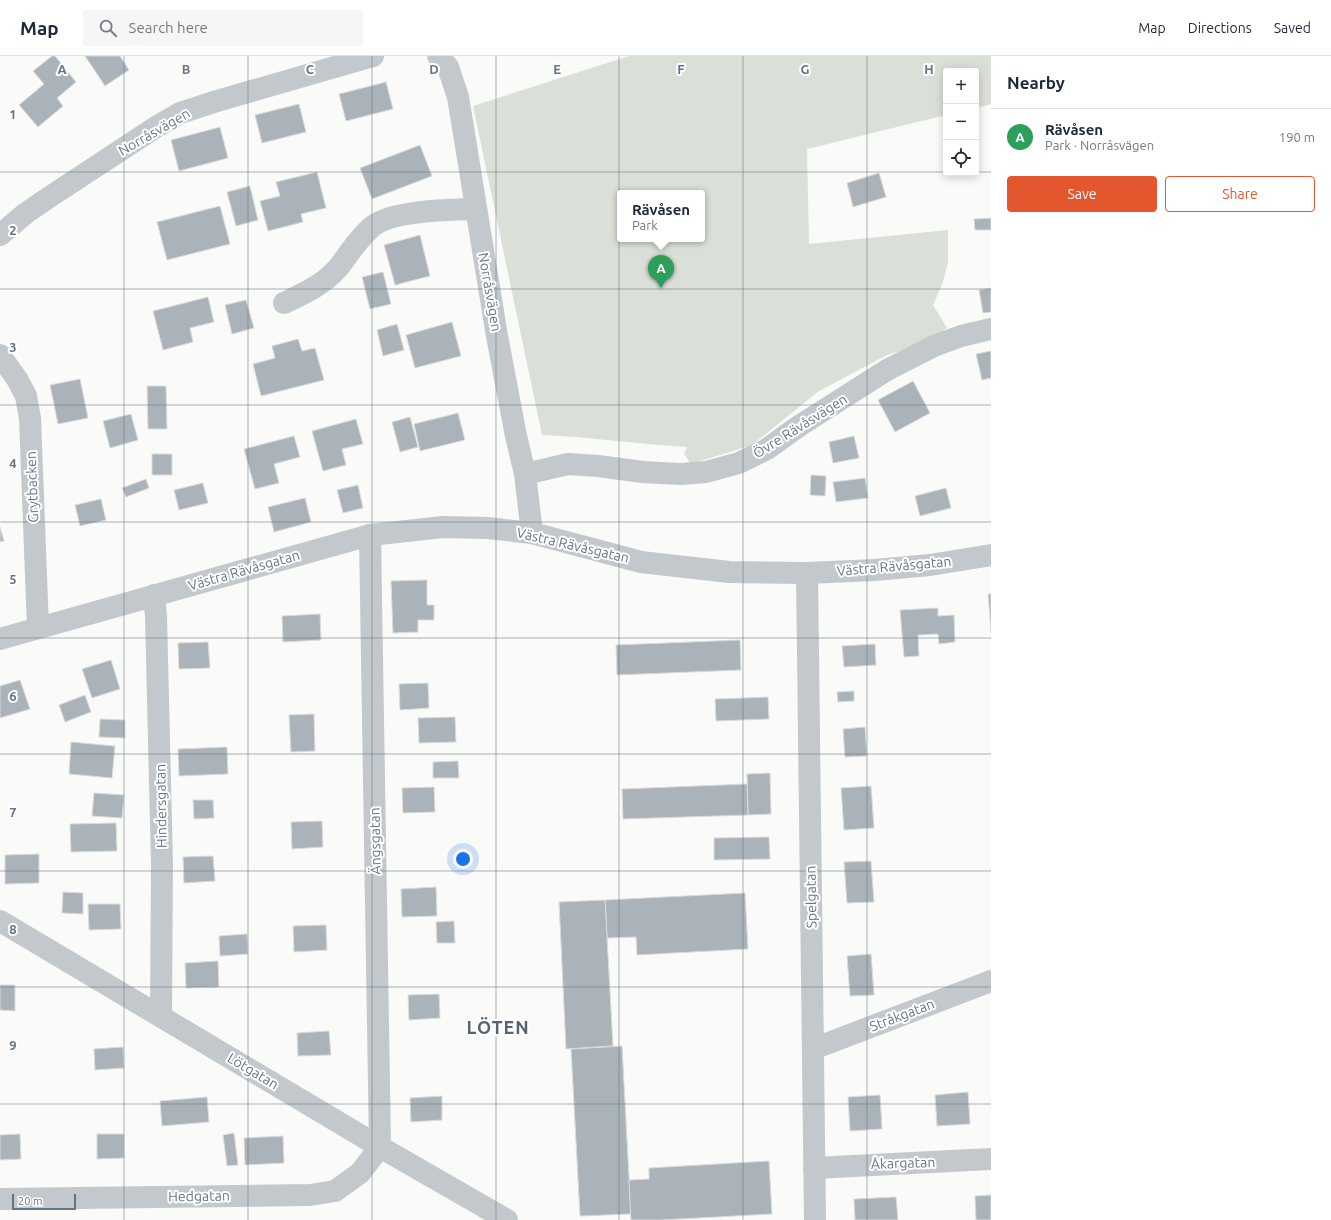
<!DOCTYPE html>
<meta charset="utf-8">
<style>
body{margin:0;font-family:Ubuntu,sans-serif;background:#f6f6f7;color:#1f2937}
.controls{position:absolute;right:12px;top:12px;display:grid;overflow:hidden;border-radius:4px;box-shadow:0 2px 10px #0003}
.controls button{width:36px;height:36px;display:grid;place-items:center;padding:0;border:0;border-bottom:1px solid #e0e1e3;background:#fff;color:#1f2937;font:20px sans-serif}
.scale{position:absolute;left:12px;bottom:10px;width:64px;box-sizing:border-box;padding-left:4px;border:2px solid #657683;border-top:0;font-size:11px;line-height:14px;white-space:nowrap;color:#657683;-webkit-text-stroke:3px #fff;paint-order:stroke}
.you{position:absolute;left:463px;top:803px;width:14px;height:14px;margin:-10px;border:3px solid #fff;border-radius:50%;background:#1a73e8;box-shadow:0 0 0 6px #1a73e833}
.badge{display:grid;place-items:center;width:26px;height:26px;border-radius:50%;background:#e4572e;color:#fff;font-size:13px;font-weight:700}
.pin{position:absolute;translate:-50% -33px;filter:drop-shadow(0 1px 2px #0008)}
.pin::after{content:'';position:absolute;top:21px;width:14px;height:12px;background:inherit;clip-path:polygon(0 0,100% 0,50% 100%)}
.popup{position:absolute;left:617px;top:134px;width:88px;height:52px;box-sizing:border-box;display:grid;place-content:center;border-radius:4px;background:#fff;filter:drop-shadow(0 1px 3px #0005);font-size:13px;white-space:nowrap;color:#747a83}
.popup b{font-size:15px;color:#1f2937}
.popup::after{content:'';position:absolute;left:50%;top:100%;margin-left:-8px;border:8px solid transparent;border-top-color:#fff}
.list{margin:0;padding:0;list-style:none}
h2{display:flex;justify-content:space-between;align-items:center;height:52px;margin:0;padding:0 16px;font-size:17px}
h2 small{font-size:13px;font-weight:400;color:#747a83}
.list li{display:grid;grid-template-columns:26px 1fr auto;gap:12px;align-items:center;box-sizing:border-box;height:56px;padding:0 16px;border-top:1px solid #e0e1e3}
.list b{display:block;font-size:15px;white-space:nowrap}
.list p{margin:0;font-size:13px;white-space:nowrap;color:#747a83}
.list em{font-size:13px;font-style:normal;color:#747a83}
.actions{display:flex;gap:8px;padding:12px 16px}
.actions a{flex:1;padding:9px 0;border:1px solid #e4572e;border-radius:4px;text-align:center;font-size:14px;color:#e4572e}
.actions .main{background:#e4572e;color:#fff}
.icon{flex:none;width:22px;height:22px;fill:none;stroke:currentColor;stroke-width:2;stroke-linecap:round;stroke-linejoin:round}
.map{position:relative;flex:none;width:991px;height:1164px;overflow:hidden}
header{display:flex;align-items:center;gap:24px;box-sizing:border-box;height:56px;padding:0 20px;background:#fff;border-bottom:1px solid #e0e1e3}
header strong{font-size:19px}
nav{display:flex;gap:22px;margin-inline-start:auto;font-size:14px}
.search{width:280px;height:36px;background:#f6f6f7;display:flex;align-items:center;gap:10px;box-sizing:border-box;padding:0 14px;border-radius:4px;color:#747a83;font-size:15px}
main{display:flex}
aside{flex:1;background:#fff}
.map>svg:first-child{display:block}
.green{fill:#dadfd7;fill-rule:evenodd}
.building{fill:#aab3b9;stroke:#dcdcda}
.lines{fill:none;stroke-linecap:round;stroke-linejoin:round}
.minor{stroke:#c3c8cc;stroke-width:22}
.grid{fill:none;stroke:#657683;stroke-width:1;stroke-opacity:0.55}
.labels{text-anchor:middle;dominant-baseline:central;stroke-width:4;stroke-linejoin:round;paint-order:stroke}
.street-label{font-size:14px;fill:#657683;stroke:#fff}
.district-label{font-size:18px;font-weight:bold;letter-spacing:1px;fill:#57646e;stroke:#fff}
.grid-label{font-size:13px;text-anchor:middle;font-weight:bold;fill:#657683;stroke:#fff;stroke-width:4;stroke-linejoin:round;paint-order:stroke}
</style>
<header>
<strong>Map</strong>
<div class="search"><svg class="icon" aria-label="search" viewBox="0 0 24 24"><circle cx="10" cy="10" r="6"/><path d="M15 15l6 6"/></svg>Search here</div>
<nav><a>Map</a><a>Directions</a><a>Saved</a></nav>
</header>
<main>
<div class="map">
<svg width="991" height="1164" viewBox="0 0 991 1164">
<rect width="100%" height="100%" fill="#fafaf8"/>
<path class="green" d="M 629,0 L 991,0 L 991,48 L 976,52 L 976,15 L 946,15 L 946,59 L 807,93 L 809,188 L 948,174 L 948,206 L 942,229 L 933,249 L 947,272 L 923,288 L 887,299 L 819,335 L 752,389 L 691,408 L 684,398 L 687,391 C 639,388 591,381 542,379 L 473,50 ZM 620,137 L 702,137 L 702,183 L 620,183 Z"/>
<g class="building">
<polygon points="52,0 55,0 76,26 57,42 63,50 38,71 19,49 44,28 33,15"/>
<polygon points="85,0 120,0 129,14 105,30"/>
<polygon points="386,26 393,53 346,65 339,38"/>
<polygon points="299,48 306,76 262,87 255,59"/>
<polygon points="220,71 228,102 179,115 171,84"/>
<polygon points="420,89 432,120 372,143 360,112"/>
<polygon points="317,116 326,152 301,158 303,166 268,175 260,145 280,140 276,126"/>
<polygon points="879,117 886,141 853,151 847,127"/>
<polygon points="250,130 258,164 236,170 227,136"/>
<polygon points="220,150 230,188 167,204 157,166"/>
<polygon points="991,162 991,174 975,174 974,163"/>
<polygon points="420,179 430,220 395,229 384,189"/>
<polygon points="383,216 391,248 370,253 362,221"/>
<polygon points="991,232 991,256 983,257 979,234"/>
<polygon points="208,241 214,266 190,272 193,286 163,294 153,255"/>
<polygon points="246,244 254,272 232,278 225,249"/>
<polygon points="452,266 461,300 415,312 406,279"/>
<polygon points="397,268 404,294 383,300 377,274"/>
<polygon points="298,283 302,295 315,292 324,324 261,340 253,308 275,302 272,290"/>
<polygon points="991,295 991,322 982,324 976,298"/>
<polygon points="80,323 88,362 58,368 50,329"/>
<polygon points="913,325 930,357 895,376 878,344"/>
<polygon points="147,330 166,330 167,373 148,373"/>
<polygon points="458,357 465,384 420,395 414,368"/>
<polygon points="131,358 138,384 110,392 103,365"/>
<polygon points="410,361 418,391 400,396 392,366"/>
<polygon points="356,363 363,388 342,393 346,409 323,415 312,375"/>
<polygon points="294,380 300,401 274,408 279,427 255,433 244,393"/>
<polygon points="854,380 859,402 833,407 829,386"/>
<rect x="152" y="398" width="20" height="21"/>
<polygon points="811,419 826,420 825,440 810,439"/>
<polygon points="865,422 868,442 836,446 833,426"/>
<polygon points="146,423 149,432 126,441 122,432"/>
<polygon points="203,427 208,447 179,454 174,434"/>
<polygon points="358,429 363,452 343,457 337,434"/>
<polygon points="946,432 951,452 920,460 915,440"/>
<polygon points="305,442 311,466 274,476 268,451"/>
<polygon points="101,443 106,464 80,470 75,449"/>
<polygon points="0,471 4,485 0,486"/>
<polygon points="427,524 427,549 434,549 434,564 418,564 418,576 393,577 391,525"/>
<polygon points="988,538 991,538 991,577"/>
<polygon points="938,552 938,560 954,559 955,586 939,588 938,578 918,579 919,600 904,601 900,554"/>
<polygon points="320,558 321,584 283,586 282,560"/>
<polygon points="740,584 741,614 617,619 616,589"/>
<polygon points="208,586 210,612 179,613 178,587"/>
<polygon points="875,588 876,609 844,611 842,590"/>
<polygon points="111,604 120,633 92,642 82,613"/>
<polygon points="20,624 30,653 0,662 0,630"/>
<polygon points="428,627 429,652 400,654 399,628"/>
<polygon points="854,635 854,645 838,646 837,636"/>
<polygon points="85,639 91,656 65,666 59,649"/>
<polygon points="768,641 769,663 716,665 715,643"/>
<polygon points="314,658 315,695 291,696 289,659"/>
<polygon points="455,661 456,686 419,687 418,662"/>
<polygon points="100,663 125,664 125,682 99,681"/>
<polygon points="865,671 867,700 845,701 843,673"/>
<polygon points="71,686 115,690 112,722 69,718"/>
<polygon points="227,691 228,718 179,720 178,693"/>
<polygon points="458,705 459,722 433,722 433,706"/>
<polygon points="770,717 771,758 748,759 747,718"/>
<polygon points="747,728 748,759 623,763 622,733"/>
<polygon points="871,730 874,772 844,774 841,732"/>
<polygon points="434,731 435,756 403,757 402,732"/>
<polygon points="94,737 124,739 122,762 92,760"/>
<polygon points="193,744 213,744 214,762 194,763"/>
<polygon points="322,765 323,791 292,793 291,766"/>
<polygon points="116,767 117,795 71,796 70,768"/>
<polygon points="769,781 770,803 714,804 714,782"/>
<polygon points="39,798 39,827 5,828 5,799"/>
<polygon points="213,800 215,825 184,827 183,801"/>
<polygon points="871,805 874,846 847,847 844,806"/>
<polygon points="436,831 437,860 402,861 401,833"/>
<polygon points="63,836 83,837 83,858 62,857"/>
<polygon points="745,837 748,893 637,899 636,881 607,882 605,844"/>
<polygon points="605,844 613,990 566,993 559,846"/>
<polygon points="88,848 120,848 121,873 89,874"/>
<polygon points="454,865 455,887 437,887 436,866"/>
<polygon points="326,869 327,894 294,896 293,870"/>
<polygon points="247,878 248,898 220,900 219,880"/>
<polygon points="871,898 874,939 850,940 847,900"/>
<polygon points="218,905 219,931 186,932 185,907"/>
<polygon points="0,929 15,929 15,955 0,954"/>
<polygon points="439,938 440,962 409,964 408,939"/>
<polygon points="329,975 331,999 298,1000 297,977"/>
<polygon points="622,990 631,1158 580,1160 571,993"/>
<polygon points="123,991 124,1012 95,1014 94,993"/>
<polygon points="968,1036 970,1068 937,1070 935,1039"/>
<polygon points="880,1039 882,1073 850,1075 848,1041"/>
<polygon points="442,1040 442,1064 411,1066 410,1042"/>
<polygon points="207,1041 209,1066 162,1070 160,1045"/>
<polygon points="234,1077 238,1109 227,1110 223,1079"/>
<polygon points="20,1078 21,1103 0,1104 0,1079"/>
<polygon points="97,1078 124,1078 124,1102 97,1103"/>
<polygon points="283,1080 284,1107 245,1109 244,1082"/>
<polygon points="769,1105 772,1158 661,1164 631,1164 629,1124 649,1123 649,1112"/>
<polygon points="991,1139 991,1164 976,1164 975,1140"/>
<polygon points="896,1141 898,1164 855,1164 854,1143"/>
</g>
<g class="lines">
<g class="minor">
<polyline points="438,0 448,11 458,41 497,280 516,380 525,418 532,477"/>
<polyline points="0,179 26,157 51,140 156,71 180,57 217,45 373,0"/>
<path d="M 284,247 C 303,238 323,229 338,212 C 349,198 359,181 373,170 C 394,154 449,154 475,153"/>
<polyline points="0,299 17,323 26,340 30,362 38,572"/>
<polyline points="525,418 568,408 598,410 643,416 681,418 706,416 739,407 767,393 799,370 887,314 934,290 961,280 991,273"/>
<polyline points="807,517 815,1164"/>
<polyline points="154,539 156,560 162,809 161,960"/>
<polyline points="0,583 370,479 443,471 487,472 532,477 641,506 729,516 807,517 875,514 930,509 991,499"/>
<polyline points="0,865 380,1091 507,1164"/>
<polyline points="813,993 991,925"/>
<polyline points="814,1112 991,1103"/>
<polyline points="0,1143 310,1139 335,1135 360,1117 380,1091 370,479"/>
</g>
</g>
<path class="grid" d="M 124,0 L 124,1164M 248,0 L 248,1164M 372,0 L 372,1164M 496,0 L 496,1164M 619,0 L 619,1164M 743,0 L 743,1164M 867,0 L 867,1164M 0,116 L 946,116M 976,116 L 991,116M 0,233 L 991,233M 0,349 L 991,349M 0,466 L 991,466M 0,582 L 991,582M 0,698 L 991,698M 0,815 L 991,815M 0,931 L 991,931M 0,1048 L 991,1048"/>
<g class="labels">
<g class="street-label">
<text transform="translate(154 76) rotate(-30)">Norråsvägen</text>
<text transform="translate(490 236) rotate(80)">Norråsvägen</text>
<text transform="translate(800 370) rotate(-32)">Övre Rävåsvägen</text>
<text transform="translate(32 431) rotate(-92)">Grytbacken</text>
<text transform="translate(573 489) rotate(13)">Västra Rävåsgatan</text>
<text transform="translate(894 510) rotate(-5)">Västra Rävåsgatan</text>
<text transform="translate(244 514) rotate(-16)">Västra Rävåsgatan</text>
<text transform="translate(161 750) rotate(-91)">Hindersgatan</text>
<text transform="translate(375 785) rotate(-91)">Ängsgatan</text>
<text transform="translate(811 841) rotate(-91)">Spelgatan</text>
<text transform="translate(902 959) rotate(-21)">Stråkgatan</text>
<text transform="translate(253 1015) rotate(31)">Lötgatan</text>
<text transform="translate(903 1107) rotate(-2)">Åkargatan</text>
<text transform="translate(199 1140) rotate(-1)">Hedgatan</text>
</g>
<g class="district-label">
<text x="498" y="971">LÖTEN</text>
</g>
</g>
<g class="grid-label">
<text x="62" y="18">A</text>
<text x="186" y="18">B</text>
<text x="310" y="18">C</text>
<text x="434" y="18">D</text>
<text x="557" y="18">E</text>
<text x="681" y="18">F</text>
<text x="805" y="18">G</text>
<text x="929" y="18">H</text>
<text x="13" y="63">1</text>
<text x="13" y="179">2</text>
<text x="13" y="296">3</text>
<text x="13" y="412">4</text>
<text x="13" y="528">5</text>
<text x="13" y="645">6</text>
<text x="13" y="761">7</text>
<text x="13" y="878">8</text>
<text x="13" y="994">9</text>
</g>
</svg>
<div class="controls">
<button>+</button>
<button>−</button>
<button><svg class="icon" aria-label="locate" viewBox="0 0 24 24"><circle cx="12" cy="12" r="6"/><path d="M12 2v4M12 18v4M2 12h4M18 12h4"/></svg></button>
</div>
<div class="scale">20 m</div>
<div class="you"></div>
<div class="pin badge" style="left:661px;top:232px;background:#2e9e5b">A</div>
<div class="popup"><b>Rävåsen</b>Park</div>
</div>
<aside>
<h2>Nearby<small></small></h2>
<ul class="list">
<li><span class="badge" style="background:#2e9e5b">A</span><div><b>Rävåsen</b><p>Park · Norråsvägen</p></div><em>190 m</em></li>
</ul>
<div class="actions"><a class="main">Save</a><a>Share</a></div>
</aside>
</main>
